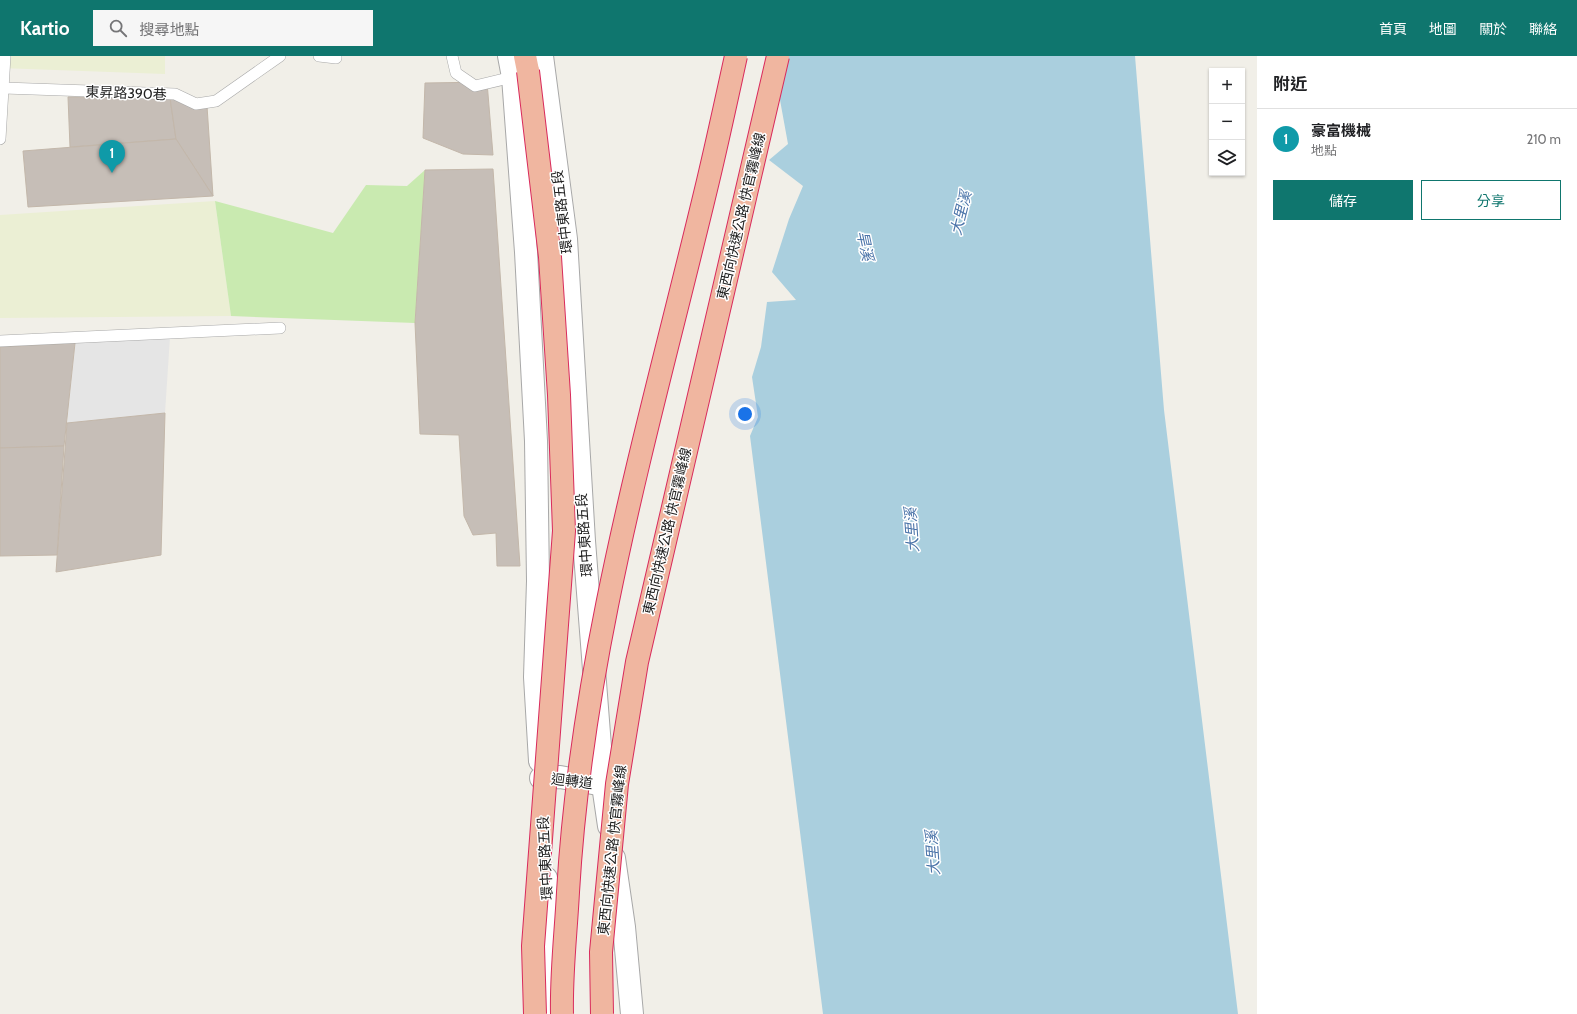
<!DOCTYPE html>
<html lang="zh-TW">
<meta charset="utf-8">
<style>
body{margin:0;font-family:Cabin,"Noto Sans TC",sans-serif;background:#f6f6f6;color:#202124}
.controls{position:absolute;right:12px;top:12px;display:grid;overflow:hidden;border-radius:0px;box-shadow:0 1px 3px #0004}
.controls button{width:36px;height:36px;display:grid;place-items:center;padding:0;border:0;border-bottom:1px solid #e0e0e0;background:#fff;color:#202124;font:20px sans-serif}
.you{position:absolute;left:745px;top:358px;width:14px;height:14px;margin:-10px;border:3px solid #fff;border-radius:50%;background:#1a73e8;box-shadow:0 0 0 6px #1a73e833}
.badge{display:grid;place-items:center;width:26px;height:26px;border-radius:50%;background:#0f766e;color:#fff;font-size:13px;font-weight:700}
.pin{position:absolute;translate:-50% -33px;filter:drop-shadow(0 1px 2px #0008)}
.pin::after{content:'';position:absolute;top:21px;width:14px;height:12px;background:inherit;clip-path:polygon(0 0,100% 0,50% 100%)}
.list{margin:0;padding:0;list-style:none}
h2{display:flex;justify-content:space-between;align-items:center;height:52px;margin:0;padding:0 16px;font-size:17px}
h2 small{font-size:13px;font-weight:400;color:#757577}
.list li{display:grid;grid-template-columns:26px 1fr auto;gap:12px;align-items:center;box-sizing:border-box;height:60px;padding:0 16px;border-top:1px solid #e0e0e0}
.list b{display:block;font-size:15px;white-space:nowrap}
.list p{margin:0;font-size:13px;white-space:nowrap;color:#757577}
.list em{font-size:13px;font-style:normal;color:#757577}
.actions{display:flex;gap:8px;padding:12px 16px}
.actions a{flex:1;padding:9px 0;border:1px solid #0f766e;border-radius:0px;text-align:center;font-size:14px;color:#0f766e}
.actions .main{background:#0f766e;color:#fff}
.icon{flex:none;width:22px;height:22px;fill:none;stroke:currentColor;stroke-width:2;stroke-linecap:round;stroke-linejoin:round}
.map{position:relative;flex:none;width:1257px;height:958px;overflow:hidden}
header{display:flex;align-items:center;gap:24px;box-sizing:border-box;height:56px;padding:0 20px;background:#0f766e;color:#fff}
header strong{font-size:19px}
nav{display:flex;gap:22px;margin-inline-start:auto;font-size:14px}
.search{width:280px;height:36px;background:#f6f6f6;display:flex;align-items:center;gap:10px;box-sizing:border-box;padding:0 14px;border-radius:0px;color:#757577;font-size:15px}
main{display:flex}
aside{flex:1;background:#fff}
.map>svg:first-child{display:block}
.farmland{fill:#ebefd4}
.grass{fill:#c9eab0}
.parking{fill:#e5e5e5}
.water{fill:#aacfde}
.building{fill:#c6beb7;stroke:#c3b7aa}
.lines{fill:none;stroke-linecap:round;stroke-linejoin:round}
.service-casing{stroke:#a8a8a8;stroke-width:12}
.tertiary-casing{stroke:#a8a8a8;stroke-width:24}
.trunk-casing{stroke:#d92b5c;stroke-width:24}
.service{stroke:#fff;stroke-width:11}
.tertiary{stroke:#fff;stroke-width:22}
.trunk{stroke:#f0b6a0;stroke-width:22}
.trunk-bridge-casing{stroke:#d92b5c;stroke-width:24;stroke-linecap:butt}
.trunk-bridge{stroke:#f0b6a0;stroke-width:22}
.labels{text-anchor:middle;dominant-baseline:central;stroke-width:3;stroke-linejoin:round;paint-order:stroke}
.street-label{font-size:14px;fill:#212121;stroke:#fff}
.water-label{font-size:15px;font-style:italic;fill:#4b74a9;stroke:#fff}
</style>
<header>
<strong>Kartio</strong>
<div class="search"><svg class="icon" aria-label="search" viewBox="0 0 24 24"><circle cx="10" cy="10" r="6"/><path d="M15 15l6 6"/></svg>搜尋地點</div>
<nav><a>首頁</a><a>地圖</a><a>關於</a><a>聯絡</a></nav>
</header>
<main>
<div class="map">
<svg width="1257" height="958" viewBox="0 0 1257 958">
<rect width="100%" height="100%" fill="#f1efe8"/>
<g class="farmland">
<polygon points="0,0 165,0 165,18 0,12"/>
<polygon points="215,145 231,260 0,262 0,159"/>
</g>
<polygon class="grass" points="425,114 415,267 231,260 215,145 333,177 366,129 407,130"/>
<polygon class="parking" points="170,281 165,357 67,367 75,287"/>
<polygon class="water" points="772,0 1135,0 1164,354 1238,958 823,958 750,380 758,361 752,321 761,291 767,246 796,244 772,216 789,163 803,130 769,104 788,88"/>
<g class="building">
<polygon points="487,26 493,99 463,98 423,82 425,27"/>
<polygon points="68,41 170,42 176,83 70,91"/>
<polygon points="170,42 207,50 213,140 176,83"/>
<polygon points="176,83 213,140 28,151 23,95"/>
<polygon points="493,113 520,510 497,510 496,477 473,479 464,460 459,379 420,378 415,267 425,114"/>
<polygon points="75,287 64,390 0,392 0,291"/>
<polygon points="165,357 161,499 56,516 67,367"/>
<polygon points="64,390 57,499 0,500 0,392"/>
</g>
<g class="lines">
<defs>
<g id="service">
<polyline points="319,0 336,2 336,0"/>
<polyline points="452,0 456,17 475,30 513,21"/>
<polyline points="4,32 175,38 196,48 216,45 280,0"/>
<polyline points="0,83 5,0"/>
<polyline points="0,285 280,272"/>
</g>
<g id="tertiary">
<polyline points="509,0 513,21 526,196 536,385 538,525 535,621 540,705"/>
<polyline points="542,0 566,183 584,485 603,729 609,770"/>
<polyline points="541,722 560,721 598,728"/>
<polyline points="614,802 624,871 632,958"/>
<polyline points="546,822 552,958"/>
</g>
<polyline id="trunk" points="525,0 528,15"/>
</defs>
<use href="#service" class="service-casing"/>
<use href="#tertiary" class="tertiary-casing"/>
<use href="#trunk" class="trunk-casing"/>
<use href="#service" class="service"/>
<use href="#tertiary" class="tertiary"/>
<use href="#trunk" class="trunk"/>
<defs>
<g id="trunk-bridge">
<polyline points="528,15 550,201 559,339 564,475 533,890 535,958"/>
<path d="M 562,958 C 561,917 566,876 568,836 C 582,593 652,360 708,125 C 718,83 727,41 736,0"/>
<polyline points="602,958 601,896 617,728 637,606 778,0"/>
</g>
</defs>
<use href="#trunk-bridge" class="trunk-bridge-casing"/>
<use href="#trunk-bridge" class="trunk-bridge"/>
</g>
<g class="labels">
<g class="street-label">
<text transform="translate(126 37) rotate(2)">東昇路390巷</text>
<text transform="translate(562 156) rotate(-97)">環中東路五段</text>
<text transform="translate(741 160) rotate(-77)">東西向快速公路 快官霧峰線</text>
<text transform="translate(667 475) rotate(-77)">東西向快速公路 快官霧峰線</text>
<text transform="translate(584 479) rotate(-94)">環中東路五段</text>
<text transform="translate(572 725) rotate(7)">迴轉道</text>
<text transform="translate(612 794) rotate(-84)">東西向快速公路 快官霧峰線</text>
<text transform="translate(545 802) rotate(-93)">環中東路五段</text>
</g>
<g class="water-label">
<text transform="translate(961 157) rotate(-76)">大里溪</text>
<text transform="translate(865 190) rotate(78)">旱溪</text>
<text transform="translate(912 474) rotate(-94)">大里溪</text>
<text transform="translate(933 797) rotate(-94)">大里溪</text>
</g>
</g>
</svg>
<div class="controls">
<button>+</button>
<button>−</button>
<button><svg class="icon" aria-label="layers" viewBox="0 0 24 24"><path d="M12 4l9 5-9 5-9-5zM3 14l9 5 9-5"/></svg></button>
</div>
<div class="you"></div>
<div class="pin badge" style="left:112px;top:117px;background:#0f9aa8">1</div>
</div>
<aside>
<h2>附近<small></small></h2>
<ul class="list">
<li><span class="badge" style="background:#0f9aa8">1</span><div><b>豪富機械</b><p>地點</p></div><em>210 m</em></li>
</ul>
<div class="actions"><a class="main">儲存</a><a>分享</a></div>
</aside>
</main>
